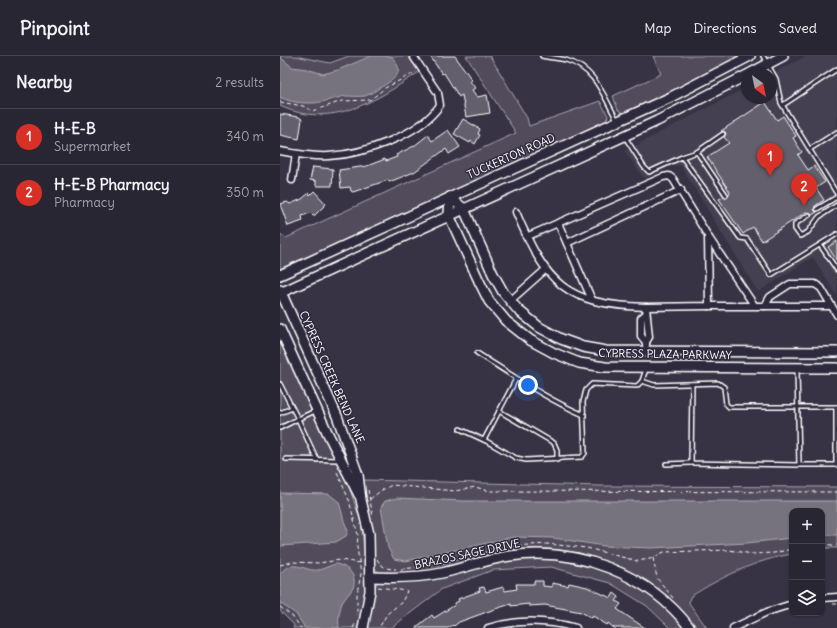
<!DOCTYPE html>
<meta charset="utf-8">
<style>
body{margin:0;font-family:Delius,sans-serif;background:#353240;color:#f1f3f6}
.controls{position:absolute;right:12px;bottom:12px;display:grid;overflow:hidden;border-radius:8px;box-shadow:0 1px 3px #0004}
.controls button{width:36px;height:36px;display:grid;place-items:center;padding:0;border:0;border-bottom:1px solid #45434f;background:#292634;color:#f1f3f6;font:20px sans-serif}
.compass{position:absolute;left:461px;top:12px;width:36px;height:36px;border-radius:50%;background:#292634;box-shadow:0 1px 3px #0004;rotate:147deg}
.you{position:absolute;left:248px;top:329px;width:14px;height:14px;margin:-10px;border:3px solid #fff;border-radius:50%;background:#1a73e8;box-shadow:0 0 0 6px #1a73e833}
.badge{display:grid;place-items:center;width:26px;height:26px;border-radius:50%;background:#d93025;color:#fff;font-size:13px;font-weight:700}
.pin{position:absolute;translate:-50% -33px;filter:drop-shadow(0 1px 2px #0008)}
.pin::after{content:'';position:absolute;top:21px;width:14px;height:12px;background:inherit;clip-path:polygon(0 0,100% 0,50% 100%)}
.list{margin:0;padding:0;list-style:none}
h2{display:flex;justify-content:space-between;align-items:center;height:52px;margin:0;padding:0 16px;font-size:17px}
h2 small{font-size:13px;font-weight:400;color:#a5a5ac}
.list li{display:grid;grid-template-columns:26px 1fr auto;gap:12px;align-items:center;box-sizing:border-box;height:56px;padding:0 16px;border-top:1px solid #45434f}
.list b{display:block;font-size:15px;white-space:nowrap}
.list p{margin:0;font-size:13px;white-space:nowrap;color:#a5a5ac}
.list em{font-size:13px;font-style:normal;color:#a5a5ac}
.icon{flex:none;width:22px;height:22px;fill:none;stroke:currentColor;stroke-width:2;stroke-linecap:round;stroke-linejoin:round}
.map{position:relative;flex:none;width:557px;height:572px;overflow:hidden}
header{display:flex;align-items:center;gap:24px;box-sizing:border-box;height:56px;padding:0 20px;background:#292634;border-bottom:1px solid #45434f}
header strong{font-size:19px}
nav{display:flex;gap:22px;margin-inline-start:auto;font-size:14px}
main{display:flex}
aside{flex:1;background:#292634}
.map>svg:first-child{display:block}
.built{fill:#444051}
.green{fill:#514c5c;stroke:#a8a6ae}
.water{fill:#76737f;stroke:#adabb2}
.building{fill:#635f6d;stroke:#fff}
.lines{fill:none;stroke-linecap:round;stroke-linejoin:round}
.lane-casing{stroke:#fff;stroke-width:6}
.street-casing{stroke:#fff;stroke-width:9}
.secondary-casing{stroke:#fff;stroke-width:12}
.path{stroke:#fff;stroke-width:1;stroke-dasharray:4 3;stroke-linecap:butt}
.lane{stroke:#2f2a3d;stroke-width:3}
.street{stroke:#2f2a3d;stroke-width:6}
.secondary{stroke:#2f2a3d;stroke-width:9}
.labels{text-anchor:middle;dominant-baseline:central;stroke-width:3;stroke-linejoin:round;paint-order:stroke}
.street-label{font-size:11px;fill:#fff;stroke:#2f2a3d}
</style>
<header>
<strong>Pinpoint</strong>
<nav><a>Map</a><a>Directions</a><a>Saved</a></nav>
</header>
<main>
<aside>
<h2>Nearby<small>2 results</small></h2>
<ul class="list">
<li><span class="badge">1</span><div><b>H-E-B</b><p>Supermarket</p></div><em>340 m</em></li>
<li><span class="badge">2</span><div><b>H-E-B Pharmacy</b><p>Pharmacy</p></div><em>350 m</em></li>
</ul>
</aside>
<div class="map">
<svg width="557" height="572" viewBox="0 0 557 572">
<rect width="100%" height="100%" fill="#373345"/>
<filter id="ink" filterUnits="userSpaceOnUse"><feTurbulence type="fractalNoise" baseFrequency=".025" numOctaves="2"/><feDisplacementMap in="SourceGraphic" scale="8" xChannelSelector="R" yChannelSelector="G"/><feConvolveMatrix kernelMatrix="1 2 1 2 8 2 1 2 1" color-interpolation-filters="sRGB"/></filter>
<g filter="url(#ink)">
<polygon class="built" points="527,0 557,0 557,240 533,201 478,236 401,110 393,109 366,122 362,120 345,95 467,31 467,42 491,42 491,18"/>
<g class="green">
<path d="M 0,0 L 15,0 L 50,7 L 69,0 L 128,0 L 139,16 C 98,44 51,74 0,50 Z"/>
<polygon points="186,0 210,0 247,62 249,70 320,45 328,60 326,65 0,213 0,178 6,182 236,77"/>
<polygon points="373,0 461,0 418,23 343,57 338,54 333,40 381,18"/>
<polygon points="0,281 67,425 81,466 86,510 84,555 80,572 13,572 14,569 0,555"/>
<path d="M 83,424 L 322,430 L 557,431 L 557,492 L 542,492 L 542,455 L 512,455 L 512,498 C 476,504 441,521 410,541 L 409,547 L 427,572 L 415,572 C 371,516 299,483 228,495 C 204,500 181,509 157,514 C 138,517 119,517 100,517 L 94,512 L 91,468 Z"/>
<path d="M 249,501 C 263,503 280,502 294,505 C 339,515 375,539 405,572 L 390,572 L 367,550 L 330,527 L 271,511 L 213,514 L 162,533 L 111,572 L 88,572 L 94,532 L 98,526 L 148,523 L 211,507 Z"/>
</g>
<g class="water">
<path d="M 91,0 L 111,0 C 125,15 118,21 103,30 C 97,33 92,38 85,40 C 78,41 72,40 66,40 C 53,42 41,48 27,47 C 17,47 8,45 0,41 L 0,1 L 12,11 L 27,13 L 43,18 L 58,14 Z"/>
<polygon points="0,437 49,438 59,446 64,465 68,475 66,480 56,486 0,490"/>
<polygon points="117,442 183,445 557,445 557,479 542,479 542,455 512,455 512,482 467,487 371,492 324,490 274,482 234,481 126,505 114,503 108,492 101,451 105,445"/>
<path d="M 56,508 C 67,510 78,519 73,532 C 70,537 65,542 62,547 C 59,556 58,563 59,572 L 25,572 L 16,558 L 0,547 L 0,518 C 12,501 25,516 38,514 C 44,513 50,509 56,508 Z"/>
</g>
<g class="building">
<polygon points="150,0 175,0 192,24 190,25 195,32 192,34 197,41 207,39 210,57 186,61 182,39 179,41 164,17 162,18"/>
<polygon points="485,46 497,64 503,60 516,80 513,82 522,96 518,99 528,114 534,110 545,126 536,132 544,144 535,150 534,154 537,156 532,159 531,157 526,156 482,185 473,171 463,178 439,143 443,141 447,142 450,136 427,101 449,87 444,81 446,77 441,75"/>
<polygon points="0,58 19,61 22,63 19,83 0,79"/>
<polygon points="183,63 200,73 198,78 200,79 195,88 191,85 190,87 174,78"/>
<polygon points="168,74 180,91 169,98 166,93 134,116 109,126 108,124 73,136 71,135 70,131 61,132 59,114 87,110 105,103 106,105 117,101 116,99 134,90 148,79 152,85"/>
<polygon points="33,111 53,113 52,130 36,130 36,125 30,124"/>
<polygon points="34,135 46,148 35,159 33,160 30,157 22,160 23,165 8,170 0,148 7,146 10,148 22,143 29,137 30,139"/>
<polygon points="557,185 557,205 548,191"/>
<polygon points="254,525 263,525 263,530 272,531 272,527 288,530 289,527 307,531 331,542 334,537 339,541 336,545 341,548 337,553 365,572 334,572 328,567 327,569 313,560 312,562 301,556 265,549 249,550 249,548 231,550 231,548 215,553 179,566 174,570 173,569 168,572 135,572 152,559 154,562 175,549 175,547 179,545 178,543 200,535 199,532 204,531 206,536 223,531 225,535 237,533 236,528 254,528"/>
</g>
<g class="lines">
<defs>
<g id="lane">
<path d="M 262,0 C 270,2 278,2 286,4 C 316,13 323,39 337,64"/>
<polyline points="483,0 496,23 501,47 557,138"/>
<polyline points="503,49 557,13"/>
<polyline points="443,78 417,96 446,139"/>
<polyline points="345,81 364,111 369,116 402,101 460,182 467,183 491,219 557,178"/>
<polyline points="530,93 557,76"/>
<polyline points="402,101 417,96"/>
<polyline points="537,153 557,141"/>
<polyline points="529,159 515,168 515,173 520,180 528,176 539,161 557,149"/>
<polyline points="540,189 557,214"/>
<path d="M 197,297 C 232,319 266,343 304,359"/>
<polyline points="362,325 374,329 438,327 444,331 446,348 449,351 557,351"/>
<polyline points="0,328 18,363 0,372"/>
<polyline points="412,328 411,407 519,409 517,314"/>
<polyline points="35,355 18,363 37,404"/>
<polyline points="219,355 274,387 277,394 277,404"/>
<polyline points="0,357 12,352"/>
<polyline points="180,373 206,385 236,402 246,404 302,401 305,397 303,346 306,334 312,328 357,330 362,325 366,313"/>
<polyline points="204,384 236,323"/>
<polyline points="6,403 60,404"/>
<polyline points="386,408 411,407"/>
<polyline points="519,409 557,409"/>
<polyline points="556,409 556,351"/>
</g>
<g id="street">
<path d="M 0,95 C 16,98 33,101 49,100 C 84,98 140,79 160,49 L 158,37 L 133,0"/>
<polyline points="12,124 16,98"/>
<path d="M 236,156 C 266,228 286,249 366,251"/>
<polyline points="278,167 312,244"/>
<polyline points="246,181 383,121 389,120 393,123 428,180 429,250 366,251 369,281 366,286"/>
<polyline points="429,182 474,249"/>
<polyline points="287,187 401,134"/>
<polyline points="230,245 265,214"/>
<polyline points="429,250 485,250 490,241 510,228 535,228 541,232 557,259"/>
<polyline points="485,250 551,250"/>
<polyline points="366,258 361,262 361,280 366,286 366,289"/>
<polyline points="542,542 557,541"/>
<path d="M 208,572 C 237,563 267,564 296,572"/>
<polyline points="453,572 487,556 512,548"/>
</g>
<g id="secondary">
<polyline points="469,18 503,0"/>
<polyline points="170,141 169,159 199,225 209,245 226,265 250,284 274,297 299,307 325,311 557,312"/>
<polyline points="170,141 184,153 213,218 223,236 238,254 259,271 281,283 303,291 326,295 557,296"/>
<polyline points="0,219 391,41 470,0"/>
<polyline points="0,234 57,360 78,419 81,444 89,478 90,535 83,572"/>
<polyline points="0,237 377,65 467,19"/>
<polyline points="0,273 47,376 79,439"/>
<path d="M 90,521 C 114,522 138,522 162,517 C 185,512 207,503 230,500 C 296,490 369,518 410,572"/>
</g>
</defs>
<use href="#lane" class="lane-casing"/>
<use href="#street" class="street-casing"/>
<use href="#secondary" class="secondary-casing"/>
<g class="path">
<polyline points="0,46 23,50 33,55 62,45 90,44 105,32 136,16"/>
<polyline points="57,416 69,444 78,479 77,491 81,518 77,538 77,559"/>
<polyline points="88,434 93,461"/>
<polyline points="90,443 102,434 112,429 175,435 195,431 210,435 557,436"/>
<polyline points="542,489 557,489"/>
<polyline points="373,502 377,522 393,542"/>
<path d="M 97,503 C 102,512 107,513 116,513"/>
<polyline points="0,509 12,506 39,507 60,504 80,507"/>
<polyline points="121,513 151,510 231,490 268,488 307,492 357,505 370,503 384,496 449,494 472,498 494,497 512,493"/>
<polyline points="98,531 127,535 122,546 107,558 99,572"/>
<polyline points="553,548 557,548"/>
<polyline points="0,551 13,561 21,572"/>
<polyline points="73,572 76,566"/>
<polyline points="436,572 437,571"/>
</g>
<use href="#lane" class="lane"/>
<use href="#street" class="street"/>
<use href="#secondary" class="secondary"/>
</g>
</g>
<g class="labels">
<g class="street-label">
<text transform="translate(231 100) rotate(-24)">TUCKERTON ROAD</text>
<text transform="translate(385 298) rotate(1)">CYPRESS PLAZA PARKWAY</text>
<text transform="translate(52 321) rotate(66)">CYPRESS CREEK BEND LANE</text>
<text transform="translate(187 498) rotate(-12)">BRAZOS SAGE DRIVE</text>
</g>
</g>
</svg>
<div class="controls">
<button>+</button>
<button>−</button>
<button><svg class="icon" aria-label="layers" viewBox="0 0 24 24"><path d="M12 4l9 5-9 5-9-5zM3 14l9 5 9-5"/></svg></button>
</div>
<svg class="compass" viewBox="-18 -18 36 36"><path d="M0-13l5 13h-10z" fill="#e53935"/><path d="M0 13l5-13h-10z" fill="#a5a5ac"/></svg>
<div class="you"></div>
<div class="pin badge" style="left:490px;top:120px">1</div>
<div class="pin badge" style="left:524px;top:150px">2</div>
</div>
</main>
